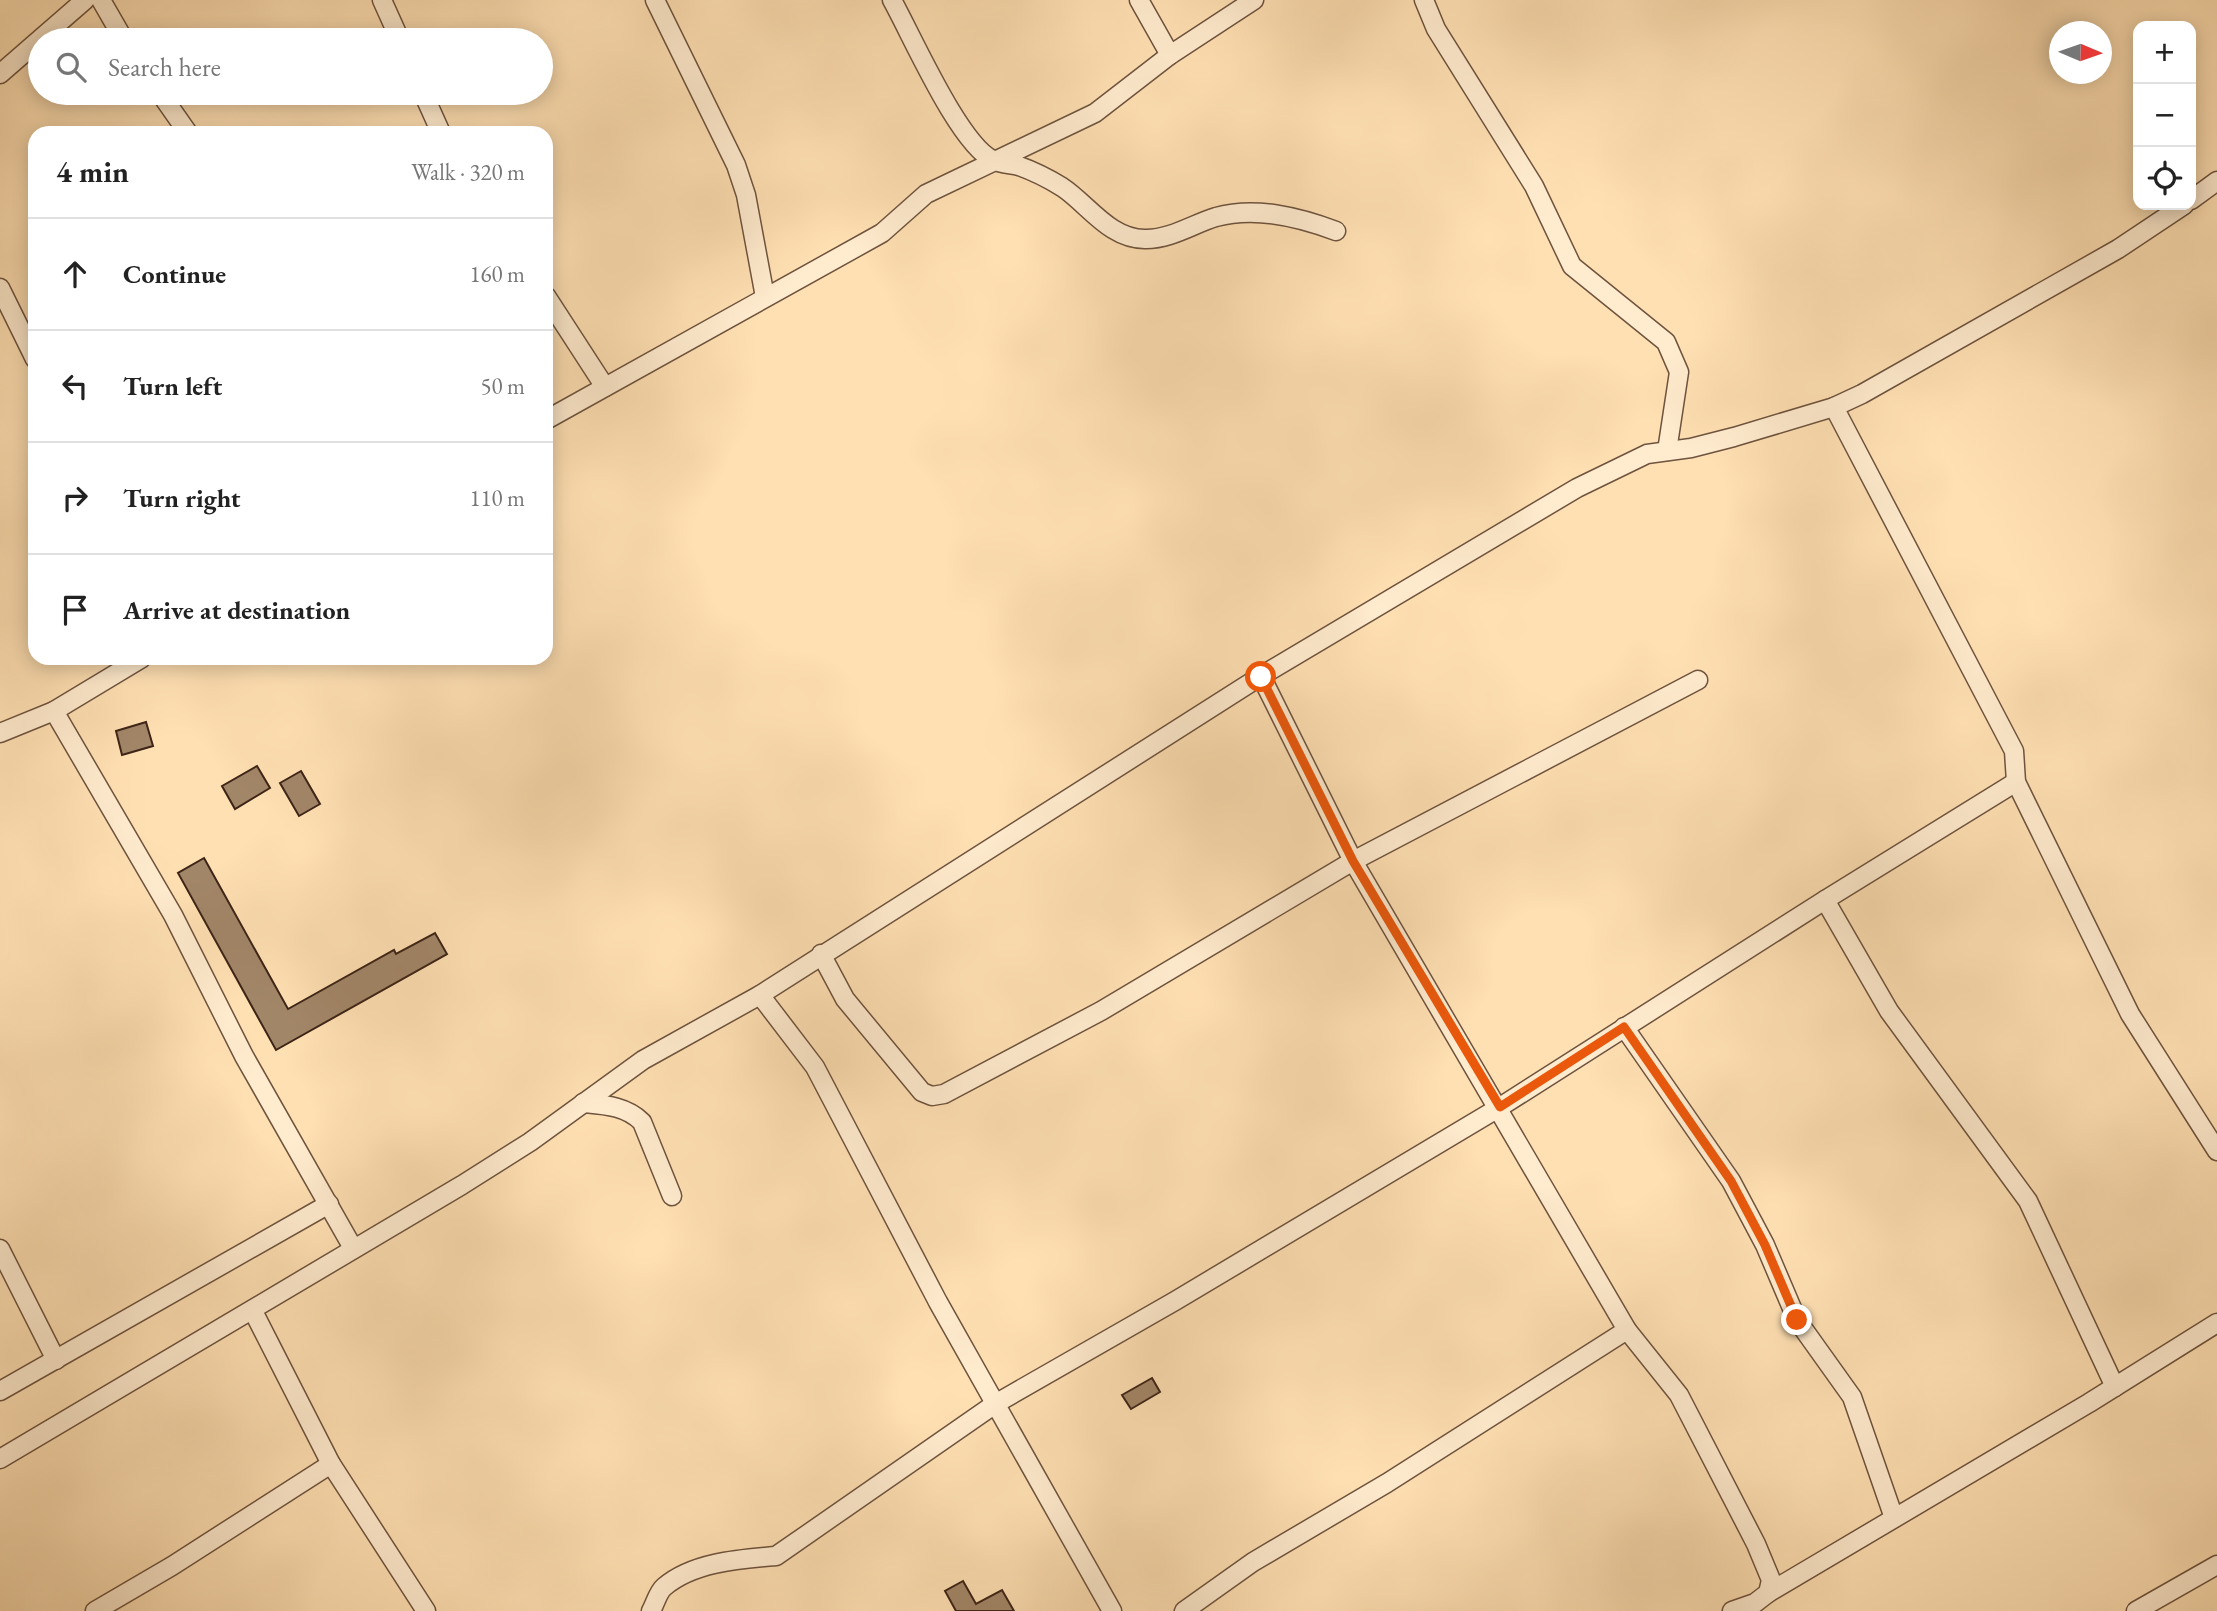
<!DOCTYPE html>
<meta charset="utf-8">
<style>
body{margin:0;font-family:"EB Garamond",serif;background:#f2f2f2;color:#222}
.controls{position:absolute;right:21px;top:21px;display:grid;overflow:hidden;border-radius:14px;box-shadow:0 4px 18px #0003}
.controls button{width:63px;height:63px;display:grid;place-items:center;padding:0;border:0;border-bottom:2px solid #e0e0e0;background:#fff;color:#222;font:35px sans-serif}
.compass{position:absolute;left:2049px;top:21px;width:63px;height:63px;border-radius:50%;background:#fff;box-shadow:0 4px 18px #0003;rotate:92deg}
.stop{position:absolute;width:21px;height:21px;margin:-16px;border:5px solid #ea580c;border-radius:50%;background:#fff}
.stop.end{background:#ea580c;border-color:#fff;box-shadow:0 2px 7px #0008}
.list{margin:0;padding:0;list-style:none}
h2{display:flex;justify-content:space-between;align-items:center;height:91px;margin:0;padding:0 28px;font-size:30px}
h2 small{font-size:23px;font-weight:400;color:#767676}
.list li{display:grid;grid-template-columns:46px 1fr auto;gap:21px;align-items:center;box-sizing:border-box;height:112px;padding:0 28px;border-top:2px solid #e0e0e0}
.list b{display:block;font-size:26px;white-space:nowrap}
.list em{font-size:23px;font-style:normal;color:#767676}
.icon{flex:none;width:38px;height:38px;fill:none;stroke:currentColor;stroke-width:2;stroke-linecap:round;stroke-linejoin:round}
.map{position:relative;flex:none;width:2217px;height:1611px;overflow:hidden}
.search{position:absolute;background:#fff;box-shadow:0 4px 18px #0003;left:28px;top:28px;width:525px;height:77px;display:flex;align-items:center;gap:18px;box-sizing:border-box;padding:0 24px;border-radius:38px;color:#767676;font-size:26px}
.panel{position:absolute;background:#fff;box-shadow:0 4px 18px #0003;left:28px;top:126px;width:525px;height:539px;border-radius:21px}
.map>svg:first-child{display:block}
.building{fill:#a28668;stroke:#3d2417;stroke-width:2}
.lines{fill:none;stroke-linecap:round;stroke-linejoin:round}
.street-casing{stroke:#6e533e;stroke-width:21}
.street{stroke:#ffebce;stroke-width:18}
.route{stroke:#ea580c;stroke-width:9}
</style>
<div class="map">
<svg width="2217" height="1611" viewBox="0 0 2217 1611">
<rect width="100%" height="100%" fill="#ffe0b3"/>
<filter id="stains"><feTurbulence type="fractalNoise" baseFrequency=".00286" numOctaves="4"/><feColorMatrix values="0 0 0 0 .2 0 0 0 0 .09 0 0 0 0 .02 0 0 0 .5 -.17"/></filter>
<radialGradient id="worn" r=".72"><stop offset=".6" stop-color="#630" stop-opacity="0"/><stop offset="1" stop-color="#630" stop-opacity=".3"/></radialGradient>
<g class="building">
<polygon points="146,722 153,746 122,755 116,731"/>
<polygon points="257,766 270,788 235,809 222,786"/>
<polygon points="301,771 320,804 299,816 280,783"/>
<polygon points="204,858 288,1009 394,950 396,954 435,933 447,954 276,1050 178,873"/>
<polygon points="1152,1378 1160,1392 1131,1409 1122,1395"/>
<polygon points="963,1581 976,1604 1002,1590 1014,1611 956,1611 945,1591"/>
</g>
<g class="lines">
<defs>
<g id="street">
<polyline points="101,0 124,40"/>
<polyline points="382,0 400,40"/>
<polyline points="655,0 736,165 746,195 765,297"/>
<path d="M 892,0 C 912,36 959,144 993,160 C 1001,164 1011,164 1019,166 C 1033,171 1049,179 1062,187 C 1088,204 1110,240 1146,239 C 1171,239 1193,224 1216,217 C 1256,206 1299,217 1336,231"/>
<polyline points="1139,0 1170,55"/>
<polyline points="1424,0 1436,29 1534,186 1572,266 1666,342 1679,372 1667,451"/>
<polyline points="0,74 85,0"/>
<polyline points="160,93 188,133"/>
<polyline points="423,93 441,133"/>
<polyline points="2191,200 2217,181"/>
<polyline points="0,288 35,359"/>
<polyline points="546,296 605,387"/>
<polyline points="1834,407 2014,751 2016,782 2130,1014 2217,1151"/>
<polyline points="546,420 882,233 926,194 1095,113 1170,55 1254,0"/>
<polyline points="1698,680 1353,861 1627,1330 1679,1395 1756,1544 1771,1580 1768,1593 1755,1603 1732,1611"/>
<polyline points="54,711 173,915 244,1056 353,1248"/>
<polyline points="0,733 54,711 142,658"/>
<polyline points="1825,900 1889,1011 2028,1201 2115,1387"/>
<polyline points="821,954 845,999 922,1092 932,1096 944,1094 1101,1011 1353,861 1261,676"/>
<polyline points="760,995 815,1067 938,1302 1112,1611"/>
<polyline points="1624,1027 1731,1181 1765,1245 1797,1320 1852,1397 1894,1518"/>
<path d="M 583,1103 C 605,1105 626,1106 642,1122 L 672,1196"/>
<polyline points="0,1249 56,1360"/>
<polyline points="253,1311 331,1464 426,1611"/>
<polyline points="0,1391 329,1204"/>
<polyline points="0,1459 462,1185 530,1142 643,1060 760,995 1261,676 1577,488 1647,454 1691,448 1734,437 1834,407 1862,394 2118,249 2184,205"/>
<polyline points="1768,1593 2089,1403 2217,1323"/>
<polyline points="95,1611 172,1566 331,1464"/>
<path d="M 651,1611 C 655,1604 658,1592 664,1587 C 693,1562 740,1559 776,1556 L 995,1404 L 1175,1301 L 1500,1107 L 1825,900 L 2016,782"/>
<polyline points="1184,1611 1253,1562 1387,1483 1627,1330"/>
<polyline points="2136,1611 2217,1565"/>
</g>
</defs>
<use href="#street" class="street-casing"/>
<use href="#street" class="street"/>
</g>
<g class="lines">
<polyline class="route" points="1261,677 1353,861 1500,1107 1624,1027 1731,1181 1765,1245 1797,1320"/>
</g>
<rect width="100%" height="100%" filter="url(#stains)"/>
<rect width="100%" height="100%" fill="url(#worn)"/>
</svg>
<div class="controls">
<button>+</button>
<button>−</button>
<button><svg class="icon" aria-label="locate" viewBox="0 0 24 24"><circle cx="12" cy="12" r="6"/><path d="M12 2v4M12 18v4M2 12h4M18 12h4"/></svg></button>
</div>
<svg class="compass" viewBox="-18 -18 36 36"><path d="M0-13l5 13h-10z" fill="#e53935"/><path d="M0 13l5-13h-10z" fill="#767676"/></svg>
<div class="stop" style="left:1261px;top:677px"></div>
<div class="stop end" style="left:1797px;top:1320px"></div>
<div class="search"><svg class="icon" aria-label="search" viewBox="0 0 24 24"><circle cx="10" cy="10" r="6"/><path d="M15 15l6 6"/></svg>Search here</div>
<section class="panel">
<h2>4 min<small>Walk · 320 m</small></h2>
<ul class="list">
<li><svg class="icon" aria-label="ahead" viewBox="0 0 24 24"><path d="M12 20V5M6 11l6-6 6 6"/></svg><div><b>Continue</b></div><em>160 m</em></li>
<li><svg class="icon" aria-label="left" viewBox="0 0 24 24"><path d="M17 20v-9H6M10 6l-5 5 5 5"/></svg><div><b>Turn left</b></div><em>50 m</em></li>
<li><svg class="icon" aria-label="right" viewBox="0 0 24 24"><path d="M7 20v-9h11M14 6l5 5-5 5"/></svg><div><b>Turn right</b></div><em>110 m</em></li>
<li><svg class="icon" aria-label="arrive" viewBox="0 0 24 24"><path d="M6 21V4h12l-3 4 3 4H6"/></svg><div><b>Arrive at destination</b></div></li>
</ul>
</section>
</div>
